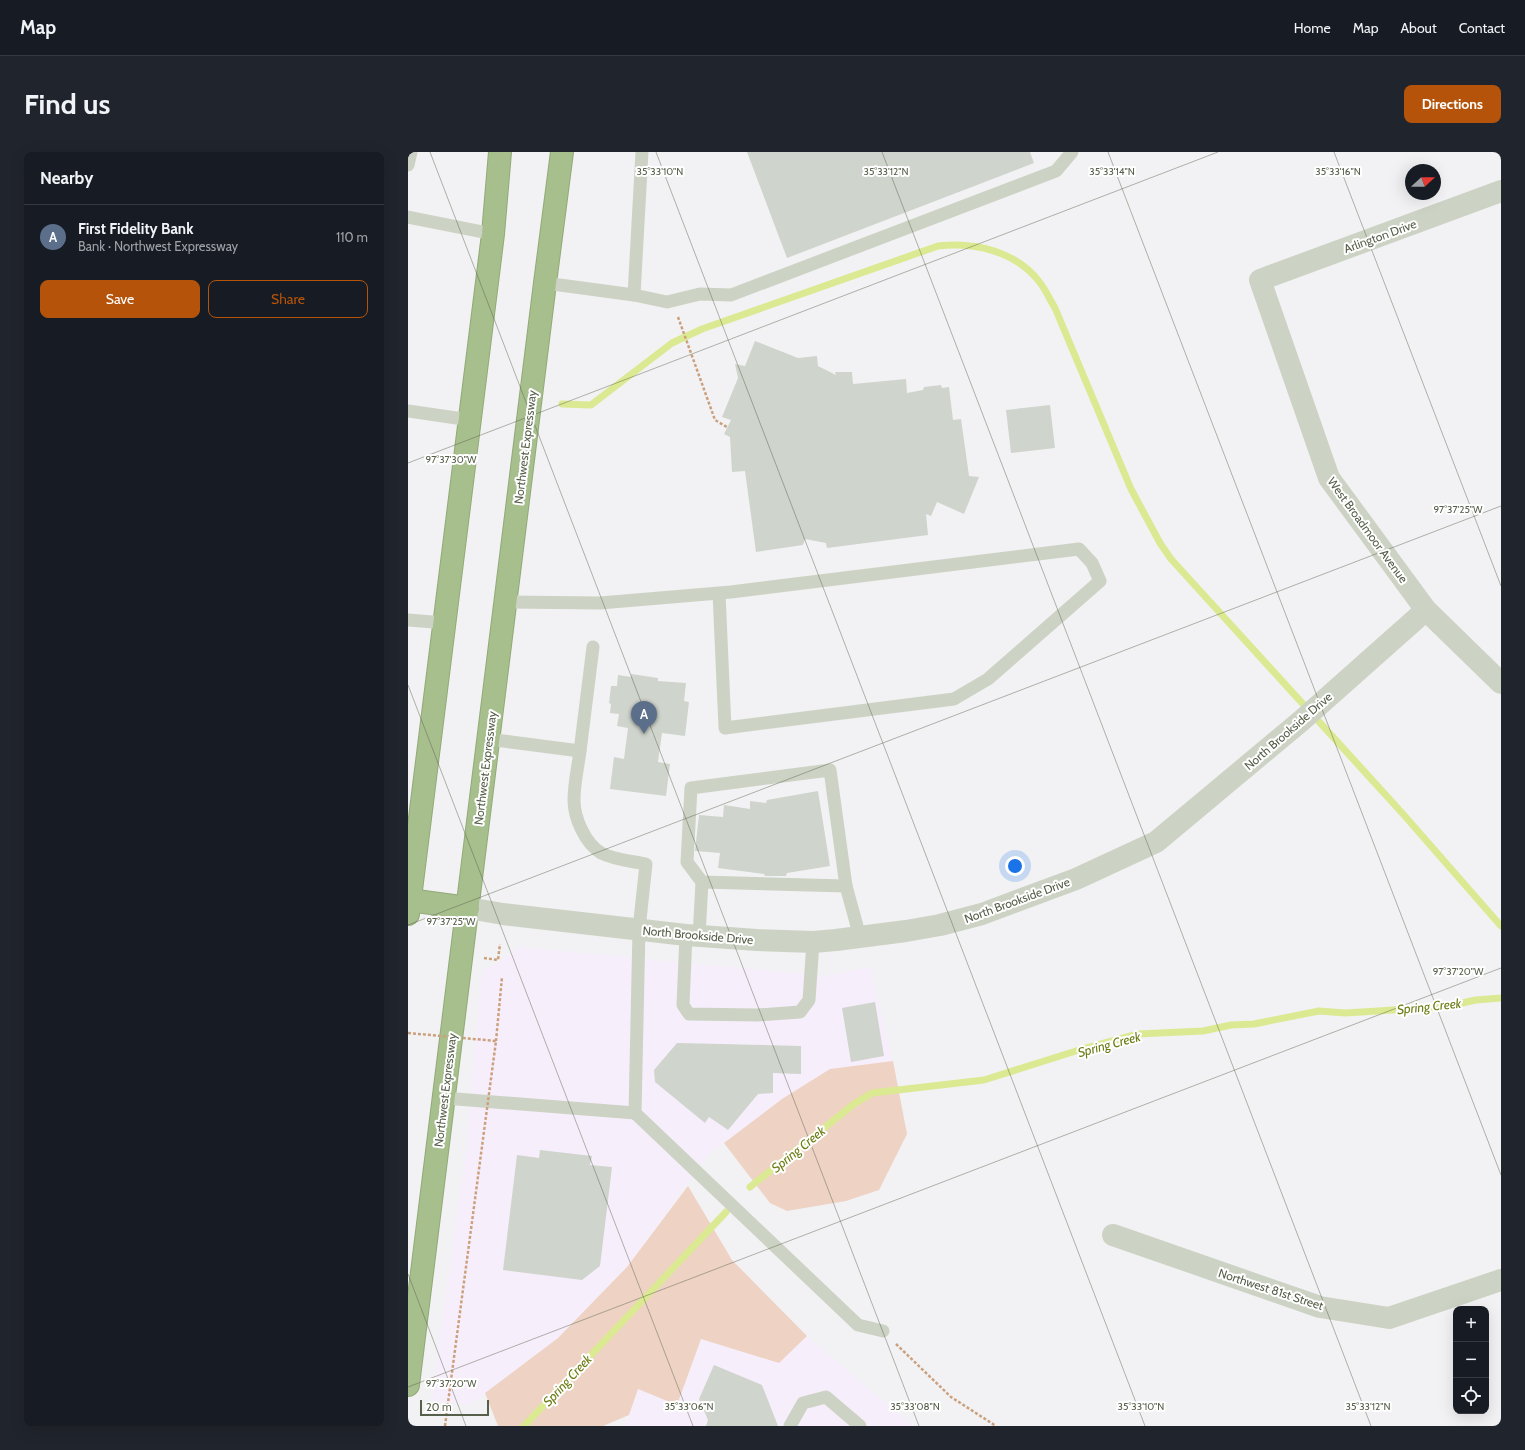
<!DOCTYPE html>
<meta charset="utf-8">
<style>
body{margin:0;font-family:Cabin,sans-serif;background:#20242c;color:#f1f3f6}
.controls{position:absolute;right:12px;bottom:12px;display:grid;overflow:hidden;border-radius:8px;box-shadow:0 4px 16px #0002}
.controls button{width:36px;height:36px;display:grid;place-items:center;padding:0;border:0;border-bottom:1px solid #363941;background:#171b24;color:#f1f3f6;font:20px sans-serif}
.compass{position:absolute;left:997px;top:12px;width:36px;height:36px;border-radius:50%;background:#171b24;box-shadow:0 4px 16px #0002;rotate:69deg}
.scale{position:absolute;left:12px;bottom:10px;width:69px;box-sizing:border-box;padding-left:4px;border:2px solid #565f4a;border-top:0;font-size:11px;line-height:14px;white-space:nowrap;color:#565f4a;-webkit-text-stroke:3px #fff;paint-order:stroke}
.you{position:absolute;left:607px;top:714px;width:14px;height:14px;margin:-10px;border:3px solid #fff;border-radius:50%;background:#1a73e8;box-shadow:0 0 0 6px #1a73e833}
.badge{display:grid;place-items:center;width:26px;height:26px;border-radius:50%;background:#b45309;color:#fff;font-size:13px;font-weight:700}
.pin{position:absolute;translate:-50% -33px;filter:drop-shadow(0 1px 2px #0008)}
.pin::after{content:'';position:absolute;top:21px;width:14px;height:12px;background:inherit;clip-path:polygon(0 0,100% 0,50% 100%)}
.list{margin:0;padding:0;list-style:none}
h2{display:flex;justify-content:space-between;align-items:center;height:52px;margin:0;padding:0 16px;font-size:17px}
h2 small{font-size:13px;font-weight:400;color:#9ea1a6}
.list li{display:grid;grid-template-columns:26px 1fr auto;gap:12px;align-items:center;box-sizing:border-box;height:64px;padding:0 16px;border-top:1px solid #363941}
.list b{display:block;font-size:15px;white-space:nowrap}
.list p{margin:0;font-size:13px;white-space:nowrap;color:#9ea1a6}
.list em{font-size:13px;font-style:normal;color:#9ea1a6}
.actions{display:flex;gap:8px;padding:12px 16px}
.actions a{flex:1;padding:9px 0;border:1px solid #b45309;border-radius:8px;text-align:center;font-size:14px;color:#b45309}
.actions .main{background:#b45309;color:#fff}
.icon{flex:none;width:22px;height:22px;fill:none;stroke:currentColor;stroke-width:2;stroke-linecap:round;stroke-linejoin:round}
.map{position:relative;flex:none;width:1093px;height:1274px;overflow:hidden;border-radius:8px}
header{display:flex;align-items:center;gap:24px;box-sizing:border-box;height:56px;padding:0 20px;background:#171b24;border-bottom:1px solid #363941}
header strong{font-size:19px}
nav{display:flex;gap:22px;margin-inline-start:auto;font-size:14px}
.intro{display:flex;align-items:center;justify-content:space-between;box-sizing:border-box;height:96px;padding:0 24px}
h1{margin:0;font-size:28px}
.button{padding:10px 18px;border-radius:8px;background:#b45309;color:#fff;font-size:14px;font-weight:700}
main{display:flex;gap:24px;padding:0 24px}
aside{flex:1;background:#171b24;border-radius:8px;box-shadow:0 4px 16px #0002}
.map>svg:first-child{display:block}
.commercial{fill:#f7eefc}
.green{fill:#eed2c4}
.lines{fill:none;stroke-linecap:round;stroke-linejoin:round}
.stream{stroke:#dce993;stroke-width:7}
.building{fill:#cfd4cc}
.highway-casing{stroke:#92aa78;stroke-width:24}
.path{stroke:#cba07d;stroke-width:2.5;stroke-dasharray:3 2;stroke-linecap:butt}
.lane{stroke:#cdd3c4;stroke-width:13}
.street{stroke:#cdd3c4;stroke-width:22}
.highway{stroke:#a7be8d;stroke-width:22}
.path-bridge{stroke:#cba07d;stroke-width:2.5;stroke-dasharray:3 2;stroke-linecap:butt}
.ticks{fill:none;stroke:#565f4a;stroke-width:1;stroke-opacity:0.45}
.labels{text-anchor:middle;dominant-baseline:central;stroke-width:4;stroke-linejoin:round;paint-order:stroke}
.street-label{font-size:12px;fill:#565f4a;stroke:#fff}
.water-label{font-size:13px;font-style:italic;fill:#6b7b12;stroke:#fff}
.ticks-label{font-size:10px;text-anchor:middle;fill:#565f4a;stroke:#fff;stroke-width:4;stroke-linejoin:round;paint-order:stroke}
</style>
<header>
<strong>Map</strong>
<nav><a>Home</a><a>Map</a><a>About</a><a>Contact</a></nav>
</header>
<div class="intro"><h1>Find us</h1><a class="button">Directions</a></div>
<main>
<aside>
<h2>Nearby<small></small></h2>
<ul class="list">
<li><span class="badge" style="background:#5c6f8a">A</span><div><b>First Fidelity Bank</b><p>Bank · Northwest Expressway</p></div><em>110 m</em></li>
</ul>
<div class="actions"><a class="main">Save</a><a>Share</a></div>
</aside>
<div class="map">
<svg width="1093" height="1274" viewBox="0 0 1093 1274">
<rect width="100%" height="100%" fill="#f2f2f4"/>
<g class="commercial">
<polygon points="111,795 418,824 462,815 485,909 422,917 374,947 301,1002 219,1115 150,1186 62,1253 23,1249 57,1006 74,817 87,813"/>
<polygon points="399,1184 470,1245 505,1274 217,1274 230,1237 269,1253 293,1187 371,1211"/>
</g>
<g class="green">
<polygon points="485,909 499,982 471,1038 438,1049 379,1059 362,1051 316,991 374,947 422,917"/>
<polygon points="280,1034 324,1108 399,1184 371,1211 293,1187 269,1253 230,1237 221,1263 195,1274 90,1274 77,1241 150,1186 219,1115"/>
</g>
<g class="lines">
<g class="stream">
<path d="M 154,252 L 183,253 L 264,191 L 294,177 L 530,94 C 567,90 609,99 633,132 C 638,139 642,148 647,156 L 723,337 L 752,391 L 763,407 L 995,662 L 1093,774"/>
<polyline points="342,1035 446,952 464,941 576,928 671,898 730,882 795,879 823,873 846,872 911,859 937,861 970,859 1040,854 1068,848 1093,846"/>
<polyline points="116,1274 318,1060"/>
</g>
</g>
<g class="building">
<polygon points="339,0 622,0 626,11 379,106"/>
<polygon points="347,189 390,206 409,204 410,214 428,223 427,220 444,220 445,232 498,227 499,241 515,238 516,235 533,233 534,236 541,235 545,268 553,267 561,324 571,325 556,362 529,350 523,364 518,362 520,383 419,396 418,391 397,387 395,393 348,400 337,319 324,320 322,285 316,282 323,268 314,265 330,226 327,212 337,214"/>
<polygon points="642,253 647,296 603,301 598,258"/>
<polygon points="223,522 250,526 250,529 278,531 276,549 281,550 277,584 254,581 250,610 262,612 258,644 202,637 206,605 216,607 220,576 209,574 211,562 202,561 203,552 201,551 203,534 209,534 210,523 223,525"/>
<polygon points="410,639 422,714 379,721 378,724 357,724 356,722 310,716 312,701 287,699 291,663 315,665 316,653 342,657 342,649 358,651 359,648"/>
<polygon points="467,850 476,904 443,910 434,856"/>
<polygon points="269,891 393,894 393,922 365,921 365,941 350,942 320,978 301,965 297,971 247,930 246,918"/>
<polygon points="132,998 184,1004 182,1013 204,1015 192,1114 174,1128 95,1118 109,1003 131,1006"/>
<polygon points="306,1213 354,1233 370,1274 298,1274 300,1268 291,1247"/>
</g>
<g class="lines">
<defs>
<g id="highway">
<polyline points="1,748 60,756"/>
<polyline points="0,762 85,82 92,0"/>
<polyline points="0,1233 137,131 154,0"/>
</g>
</defs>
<use href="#highway" class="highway-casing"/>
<g class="path">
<polyline points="270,165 307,268 319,275"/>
<polyline points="76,806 90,808 92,792"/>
<polyline points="88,889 94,825"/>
<polyline points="488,1192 543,1245 588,1274"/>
<polyline points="37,1274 43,1228"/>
</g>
<g class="lane">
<polyline points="0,13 3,0"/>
<polyline points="0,65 85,82"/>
<polyline points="137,131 226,143 259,150 292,142 323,143 648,19 664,0"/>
<polyline points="226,143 234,0"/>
<polyline points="0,259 62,268"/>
<polyline points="98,450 192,451 311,441 323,440 671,397 684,411 692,429 580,527 546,547 317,576 311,441"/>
<polyline points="0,468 37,471"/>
<polyline points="80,587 172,599 185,495"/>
<path d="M 172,599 C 170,615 166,632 166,648 C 166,666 177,691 193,701 C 207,708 223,709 238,712 L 231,777 L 227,961 L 450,1173 L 475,1179"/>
<polyline points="294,730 438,734"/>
<polyline points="278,783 275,853 281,862 349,863 392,860 401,848 405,790"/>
<polyline points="291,784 294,730 279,710 283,636 422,618 438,734 452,785"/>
<polyline points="36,946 227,961"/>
<polyline points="382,1274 395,1251 418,1245 452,1274"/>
</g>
<g class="street">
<polyline points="1093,39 852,128 921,326 1018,458 1093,531"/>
<polyline points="60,756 95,762 278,783 349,788 405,790 428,788 498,779 532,773 574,762 668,727 748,690 893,569 1018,458"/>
<polyline points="705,1083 912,1155 981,1166 1093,1128"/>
</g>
<use href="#highway" class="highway"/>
<polyline class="path-bridge" points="0,881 88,889 43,1228"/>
</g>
<path class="ticks" d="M 22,0 L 511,1274M 248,0 L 737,1274M 474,0 L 963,1274M 700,0 L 1093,1023M 926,0 L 1093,434M 0,311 L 810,0M 0,533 L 285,1274M 0,773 L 1093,354M 0,1122 L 58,1274M 0,1235 L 1093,816"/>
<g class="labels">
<g class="street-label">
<text transform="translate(972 84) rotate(-20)">Arlington Drive</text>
<text transform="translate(117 295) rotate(-83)">Northwest Expressway</text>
<text transform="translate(960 378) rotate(54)">West Broadmoor Avenue</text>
<text transform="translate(880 579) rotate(-41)">North Brookside Drive</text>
<text transform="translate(77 616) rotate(-83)">Northwest Expressway</text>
<text transform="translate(609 748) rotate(-20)">North Brookside Drive</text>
<text transform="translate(290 783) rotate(5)">North Brookside Drive</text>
<text transform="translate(37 938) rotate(-83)">Northwest Expressway</text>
<text transform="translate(863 1137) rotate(18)">Northwest 81st Street</text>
</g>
<g class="water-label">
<text transform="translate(1021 854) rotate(-6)">Spring Creek</text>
<text transform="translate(701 892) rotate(-15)">Spring Creek</text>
<text transform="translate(390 997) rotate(-39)">Spring Creek</text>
<text transform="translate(159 1228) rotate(-47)">Spring Creek</text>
</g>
</g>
<g class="ticks-label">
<text x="704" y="23">35°33'14"N</text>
<text x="252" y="23">35°33'10"N</text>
<text x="478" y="23">35°33'12"N</text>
<text x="930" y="23">35°33'16"N</text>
<text x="43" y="311">97°37'30"W</text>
<text x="1050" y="361">97°37'25"W</text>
<text x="43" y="773">97°37'25"W</text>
<text x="1050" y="823">97°37'20"W</text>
<text x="43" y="1235">97°37'20"W</text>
<text x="281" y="1258">35°33'06"N</text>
<text x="507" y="1258">35°33'08"N</text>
<text x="733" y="1258">35°33'10"N</text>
<text x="960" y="1258">35°33'12"N</text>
</g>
</svg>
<div class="controls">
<button>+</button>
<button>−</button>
<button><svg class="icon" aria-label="locate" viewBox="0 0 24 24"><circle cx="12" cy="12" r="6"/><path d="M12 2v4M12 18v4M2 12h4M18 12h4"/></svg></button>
</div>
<svg class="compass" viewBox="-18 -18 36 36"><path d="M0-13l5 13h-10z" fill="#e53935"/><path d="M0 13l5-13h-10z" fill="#9ea1a6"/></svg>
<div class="scale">20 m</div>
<div class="you"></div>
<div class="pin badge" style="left:236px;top:582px;background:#5c6f8a">A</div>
</div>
</main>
